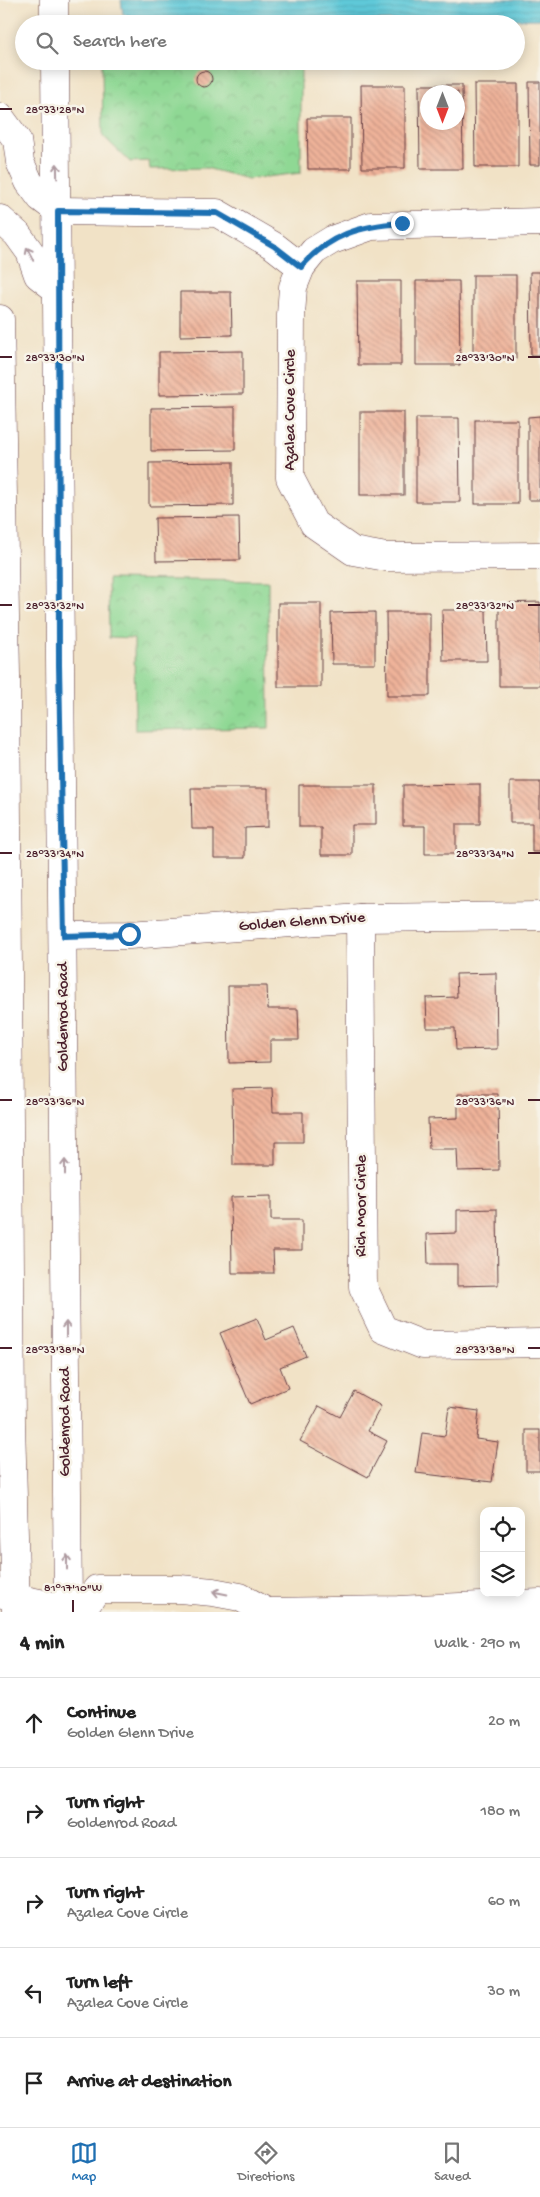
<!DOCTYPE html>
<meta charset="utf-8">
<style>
body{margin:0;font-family:"Gochi Hand",sans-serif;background:#f6f6f6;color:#222}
.controls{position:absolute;right:15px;bottom:15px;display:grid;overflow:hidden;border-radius:10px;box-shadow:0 2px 12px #0003}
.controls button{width:45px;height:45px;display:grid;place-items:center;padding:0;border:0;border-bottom:1px solid #e0e0e0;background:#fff;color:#222;font:25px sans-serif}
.compass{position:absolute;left:420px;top:85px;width:45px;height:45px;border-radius:50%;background:#fff;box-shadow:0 2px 12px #0003;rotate:180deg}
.stop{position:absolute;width:15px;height:15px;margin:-11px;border:4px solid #1f6fb2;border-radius:50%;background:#fff}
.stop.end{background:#1f6fb2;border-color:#fff;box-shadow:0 1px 5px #0008}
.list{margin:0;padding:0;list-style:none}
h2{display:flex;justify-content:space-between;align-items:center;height:65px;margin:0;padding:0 20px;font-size:21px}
h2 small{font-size:16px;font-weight:400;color:#767676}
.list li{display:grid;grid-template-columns:32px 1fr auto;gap:15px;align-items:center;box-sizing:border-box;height:90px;padding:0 20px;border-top:1px solid #e0e0e0}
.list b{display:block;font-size:19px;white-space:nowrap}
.list p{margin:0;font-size:16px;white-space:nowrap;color:#767676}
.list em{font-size:16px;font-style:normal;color:#767676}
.icon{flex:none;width:28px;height:28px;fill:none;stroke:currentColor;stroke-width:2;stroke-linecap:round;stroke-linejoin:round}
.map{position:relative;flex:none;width:540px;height:1612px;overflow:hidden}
.search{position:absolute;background:#fff;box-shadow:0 2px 12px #0003;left:15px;right:15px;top:15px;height:55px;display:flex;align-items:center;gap:12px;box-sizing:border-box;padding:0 18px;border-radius:28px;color:#767676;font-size:19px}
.sheet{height:515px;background:#fff}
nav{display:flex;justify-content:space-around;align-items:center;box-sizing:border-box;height:70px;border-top:1px solid #e0e0e0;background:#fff;font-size:14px;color:#767676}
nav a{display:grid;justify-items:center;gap:2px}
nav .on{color:#1f6fb2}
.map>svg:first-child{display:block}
.park{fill:url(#park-crowns);stroke:#6c7c60}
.water{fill:url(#water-rules);stroke:#547482}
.building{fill:url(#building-back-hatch);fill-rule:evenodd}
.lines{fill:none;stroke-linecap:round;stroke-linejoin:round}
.minor-casing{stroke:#633c42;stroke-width:29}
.major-casing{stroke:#633c42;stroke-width:29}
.minor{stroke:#fff;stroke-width:28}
.major{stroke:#fff;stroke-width:28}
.oneway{stroke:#ae9aa0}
.route{stroke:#1f6fb2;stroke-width:6}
.ticks{fill:none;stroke:#4a1f2b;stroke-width:2}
.labels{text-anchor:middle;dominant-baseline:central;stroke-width:5;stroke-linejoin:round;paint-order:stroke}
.street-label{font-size:16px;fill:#4a1f2b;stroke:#f7f3e8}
.ticks-label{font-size:12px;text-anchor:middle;fill:#4a1f2b;stroke:#f7f3e8;stroke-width:5;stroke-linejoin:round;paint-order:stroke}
</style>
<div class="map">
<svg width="540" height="1612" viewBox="0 0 540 1612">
<defs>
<pattern id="park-crowns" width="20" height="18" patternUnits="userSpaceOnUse" patternTransform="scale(1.25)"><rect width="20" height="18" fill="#8fd894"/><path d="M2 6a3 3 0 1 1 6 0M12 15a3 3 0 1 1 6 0" fill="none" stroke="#7db980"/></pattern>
<pattern id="water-rules" width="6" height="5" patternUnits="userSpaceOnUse" patternTransform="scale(1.25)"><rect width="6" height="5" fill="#5ec9d9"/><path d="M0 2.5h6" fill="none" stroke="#53acba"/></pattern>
<pattern id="building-back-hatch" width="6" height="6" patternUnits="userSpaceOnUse" patternTransform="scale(1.25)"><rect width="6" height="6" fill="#efb39a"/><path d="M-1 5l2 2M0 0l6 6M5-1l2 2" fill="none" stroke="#c4917e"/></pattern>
</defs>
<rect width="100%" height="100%" fill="#f7f3e8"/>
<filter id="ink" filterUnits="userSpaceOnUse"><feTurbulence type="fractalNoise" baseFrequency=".02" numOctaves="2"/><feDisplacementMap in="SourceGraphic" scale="10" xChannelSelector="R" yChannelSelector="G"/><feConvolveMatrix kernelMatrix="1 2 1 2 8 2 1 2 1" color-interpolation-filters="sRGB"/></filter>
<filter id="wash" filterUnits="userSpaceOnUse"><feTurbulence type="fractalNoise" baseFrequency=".0096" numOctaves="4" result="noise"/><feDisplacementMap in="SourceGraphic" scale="20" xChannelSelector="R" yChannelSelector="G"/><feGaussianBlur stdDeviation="1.12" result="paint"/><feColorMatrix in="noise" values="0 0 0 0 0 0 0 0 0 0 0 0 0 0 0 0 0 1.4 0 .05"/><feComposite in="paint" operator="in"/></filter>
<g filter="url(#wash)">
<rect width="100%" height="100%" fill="#f1e2c6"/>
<g class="park">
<polygon points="301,61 301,173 248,179 206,168 150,169 149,161 130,162 103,136 102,63"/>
<polygon points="108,579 268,581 269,728 135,730 134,639 109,638"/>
</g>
<polygon class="water" points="121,0 540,0 540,19 139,22 123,14"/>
<g id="blocks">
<g class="building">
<circle cx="204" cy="79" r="8"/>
<polygon points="529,82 540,82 540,165 530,165"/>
<polygon points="474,84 518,84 518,167 475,167"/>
<polygon points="361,85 405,85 405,168 362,168"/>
<path d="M 419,85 L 462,85 L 463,169 L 420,169 ZM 428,92 L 458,92 L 458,122 L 428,122 Z"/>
<polygon points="307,118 351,118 351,169 308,169"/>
<polygon points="530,272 540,272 540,355 531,355"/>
<rect x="473" y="275" width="43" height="84"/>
<polygon points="357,281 401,281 401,365 358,365"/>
<polygon points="416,281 459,281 460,365 416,365"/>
<polygon points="180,292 231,292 232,335 180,336"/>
<polygon points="243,351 243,394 159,395 159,352"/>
<polygon points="235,407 235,450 151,451 151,408"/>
<rect x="360" y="412" width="44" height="83"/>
<polygon points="540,416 540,500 528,500 528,417"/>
<polygon points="416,418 459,418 460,502 416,502"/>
<rect x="475" y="420" width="43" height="84"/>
<polygon points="233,462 233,505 149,506 149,463"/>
<polygon points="239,517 240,560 156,561 155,518"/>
<polygon points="540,602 540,686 499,686 499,603"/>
<rect x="278" y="603" width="43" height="84"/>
<polygon points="442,610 486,610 487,661 443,661"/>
<polygon points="375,612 375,664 332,664 331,613"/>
<polygon points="386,612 430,612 430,696 387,696"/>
<polygon points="510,782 540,782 540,852 532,852 532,823 510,823"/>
<polygon points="480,784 480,824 456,824 456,854 425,854 425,826 403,826 403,785"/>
<polygon points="299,785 376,785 376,825 352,825 352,855 321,855 321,827 299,827"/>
<polygon points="191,788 268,788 268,827 245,828 245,858 214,858 214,829 192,829"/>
<polygon points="496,973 497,1049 456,1050 455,1028 427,1028 426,998 457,997 456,974"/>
<polygon points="228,986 267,986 268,1009 298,1009 299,1040 270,1040 270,1062 229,1063"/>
<polygon points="272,1088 273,1112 303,1112 303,1142 275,1142 275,1165 233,1165 232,1089"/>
<polygon points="458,1094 498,1094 499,1170 458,1171 457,1149 429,1149 428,1119 458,1118"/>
<polygon points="271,1196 271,1220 302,1220 302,1250 273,1250 274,1273 232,1273 231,1197"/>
<polygon points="497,1209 498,1285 457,1286 457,1264 428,1264 427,1234 457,1233 457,1210"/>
<polygon points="257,1318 266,1340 294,1328 306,1356 280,1367 288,1388 250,1404 220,1333"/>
<polygon points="354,1391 381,1406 368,1431 387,1441 368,1477 300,1441 319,1406 340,1417"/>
<polygon points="449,1407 479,1411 476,1439 498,1442 492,1482 416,1473 422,1433 445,1436"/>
<rect x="526" y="1430" width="14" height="41"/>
</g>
</g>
</g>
<g filter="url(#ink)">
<use href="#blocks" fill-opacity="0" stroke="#633c42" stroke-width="1"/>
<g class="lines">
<defs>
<g id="minor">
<polyline points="58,211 217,213 274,246 301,267"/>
<polyline points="540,222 371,226 332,240 314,251 301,267 293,287 291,315 290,478 314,524 353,551 386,557 540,556"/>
<polyline points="360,918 363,1287 383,1329 423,1345 540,1343"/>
<polyline points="63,936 129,935 360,918 540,916"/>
<polyline points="0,1593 15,1598 83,1612"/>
<polyline points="82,1611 97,1589 180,1589 213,1592 240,1597 265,1611"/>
<polyline points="263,1612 398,1610 540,1603"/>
</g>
<g id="major">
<polyline points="54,0 54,24"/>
<polyline points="55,61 68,1612"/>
<polyline points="0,117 17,140 20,162 29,182 41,198 58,211"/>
<polyline points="0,219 17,234 30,252 38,275 56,289"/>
<polyline points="0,319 6,676 11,1422 16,1612"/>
</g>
</defs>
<use href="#minor" class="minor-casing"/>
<use href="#major" class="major-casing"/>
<use href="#minor" class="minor"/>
<use href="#major" class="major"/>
</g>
<defs><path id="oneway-shaft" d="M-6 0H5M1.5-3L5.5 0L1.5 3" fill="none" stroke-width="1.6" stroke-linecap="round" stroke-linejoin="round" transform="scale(1.25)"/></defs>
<g class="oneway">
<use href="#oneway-shaft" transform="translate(57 171) rotate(-91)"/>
<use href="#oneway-shaft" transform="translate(30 254) rotate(-116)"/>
<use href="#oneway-shaft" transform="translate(65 1167) rotate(-90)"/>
<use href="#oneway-shaft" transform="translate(66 1329) rotate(-90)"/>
<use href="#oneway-shaft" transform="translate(67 1562) rotate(-90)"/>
<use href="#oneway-shaft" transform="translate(220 1593) rotate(-169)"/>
</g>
</g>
<g class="lines" filter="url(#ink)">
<path class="route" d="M 129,934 L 64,936 L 59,665 L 58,211 L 217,213 L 274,246 L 301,267 C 330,234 360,226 402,223"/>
</g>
<path class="ticks" d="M 0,109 L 12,109M 0,357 L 12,357M 528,357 L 540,357M 0,605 L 12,605M 528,605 L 540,605M 0,853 L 12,853M 528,853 L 540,853M 0,1100 L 12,1100M 528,1100 L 540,1100M 0,1348 L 12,1348M 528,1348 L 540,1348M 73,1600 L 73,1612"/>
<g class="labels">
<g class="street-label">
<text transform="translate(291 410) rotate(-90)">Azalea Cove Circle</text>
<text transform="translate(302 923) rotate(-4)">Golden Glenn Drive</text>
<text transform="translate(64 1017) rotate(-90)">Goldenrod Road</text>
<text transform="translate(362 1206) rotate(-90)">Rich Moor Circle</text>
<text transform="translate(66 1422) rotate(-90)">Goldenrod Road</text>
</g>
</g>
<g class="ticks-label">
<text x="55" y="113">28°33'28"N</text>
<text x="485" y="361">28°33'30"N</text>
<text x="55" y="361">28°33'30"N</text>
<text x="485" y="609">28°33'32"N</text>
<text x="55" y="609">28°33'32"N</text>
<text x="485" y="857">28°33'34"N</text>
<text x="55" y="857">28°33'34"N</text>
<text x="485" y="1105">28°33'36"N</text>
<text x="55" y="1105">28°33'36"N</text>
<text x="485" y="1353">28°33'38"N</text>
<text x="55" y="1353">28°33'38"N</text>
<text x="73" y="1591">81°17'10"W</text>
</g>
</svg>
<div class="controls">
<button><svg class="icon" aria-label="locate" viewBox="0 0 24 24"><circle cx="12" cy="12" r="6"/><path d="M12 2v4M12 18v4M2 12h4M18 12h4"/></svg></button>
<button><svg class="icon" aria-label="layers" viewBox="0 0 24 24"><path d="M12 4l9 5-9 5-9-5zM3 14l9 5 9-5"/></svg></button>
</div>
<svg class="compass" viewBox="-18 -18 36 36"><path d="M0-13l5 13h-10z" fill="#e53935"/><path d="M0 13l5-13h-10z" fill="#767676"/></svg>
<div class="stop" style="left:129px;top:934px"></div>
<div class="stop end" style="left:402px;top:223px"></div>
<div class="search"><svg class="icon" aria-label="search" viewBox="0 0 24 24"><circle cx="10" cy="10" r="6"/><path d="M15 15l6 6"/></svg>Search here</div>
</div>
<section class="sheet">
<h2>4 min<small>Walk · 290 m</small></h2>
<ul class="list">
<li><svg class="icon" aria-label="ahead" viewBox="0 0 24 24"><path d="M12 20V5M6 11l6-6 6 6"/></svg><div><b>Continue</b><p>Golden Glenn Drive</p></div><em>20 m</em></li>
<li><svg class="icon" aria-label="right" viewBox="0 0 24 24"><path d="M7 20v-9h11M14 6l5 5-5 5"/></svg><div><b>Turn right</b><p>Goldenrod Road</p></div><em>180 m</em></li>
<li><svg class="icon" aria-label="right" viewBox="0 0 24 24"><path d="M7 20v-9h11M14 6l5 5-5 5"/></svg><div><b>Turn right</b><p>Azalea Cove Circle</p></div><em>60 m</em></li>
<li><svg class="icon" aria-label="left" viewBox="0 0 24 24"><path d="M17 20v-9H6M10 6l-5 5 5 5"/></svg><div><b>Turn left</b><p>Azalea Cove Circle</p></div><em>30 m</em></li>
<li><svg class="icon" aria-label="arrive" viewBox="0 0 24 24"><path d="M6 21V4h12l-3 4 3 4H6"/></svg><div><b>Arrive at destination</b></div></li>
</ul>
</section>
<nav>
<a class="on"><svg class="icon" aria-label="map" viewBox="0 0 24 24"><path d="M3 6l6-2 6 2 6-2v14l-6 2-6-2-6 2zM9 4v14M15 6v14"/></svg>Map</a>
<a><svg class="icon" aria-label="directions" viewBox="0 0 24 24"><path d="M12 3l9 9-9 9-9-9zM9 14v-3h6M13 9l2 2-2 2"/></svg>Directions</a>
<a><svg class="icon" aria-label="saved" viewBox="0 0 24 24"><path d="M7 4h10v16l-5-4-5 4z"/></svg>Saved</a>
</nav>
